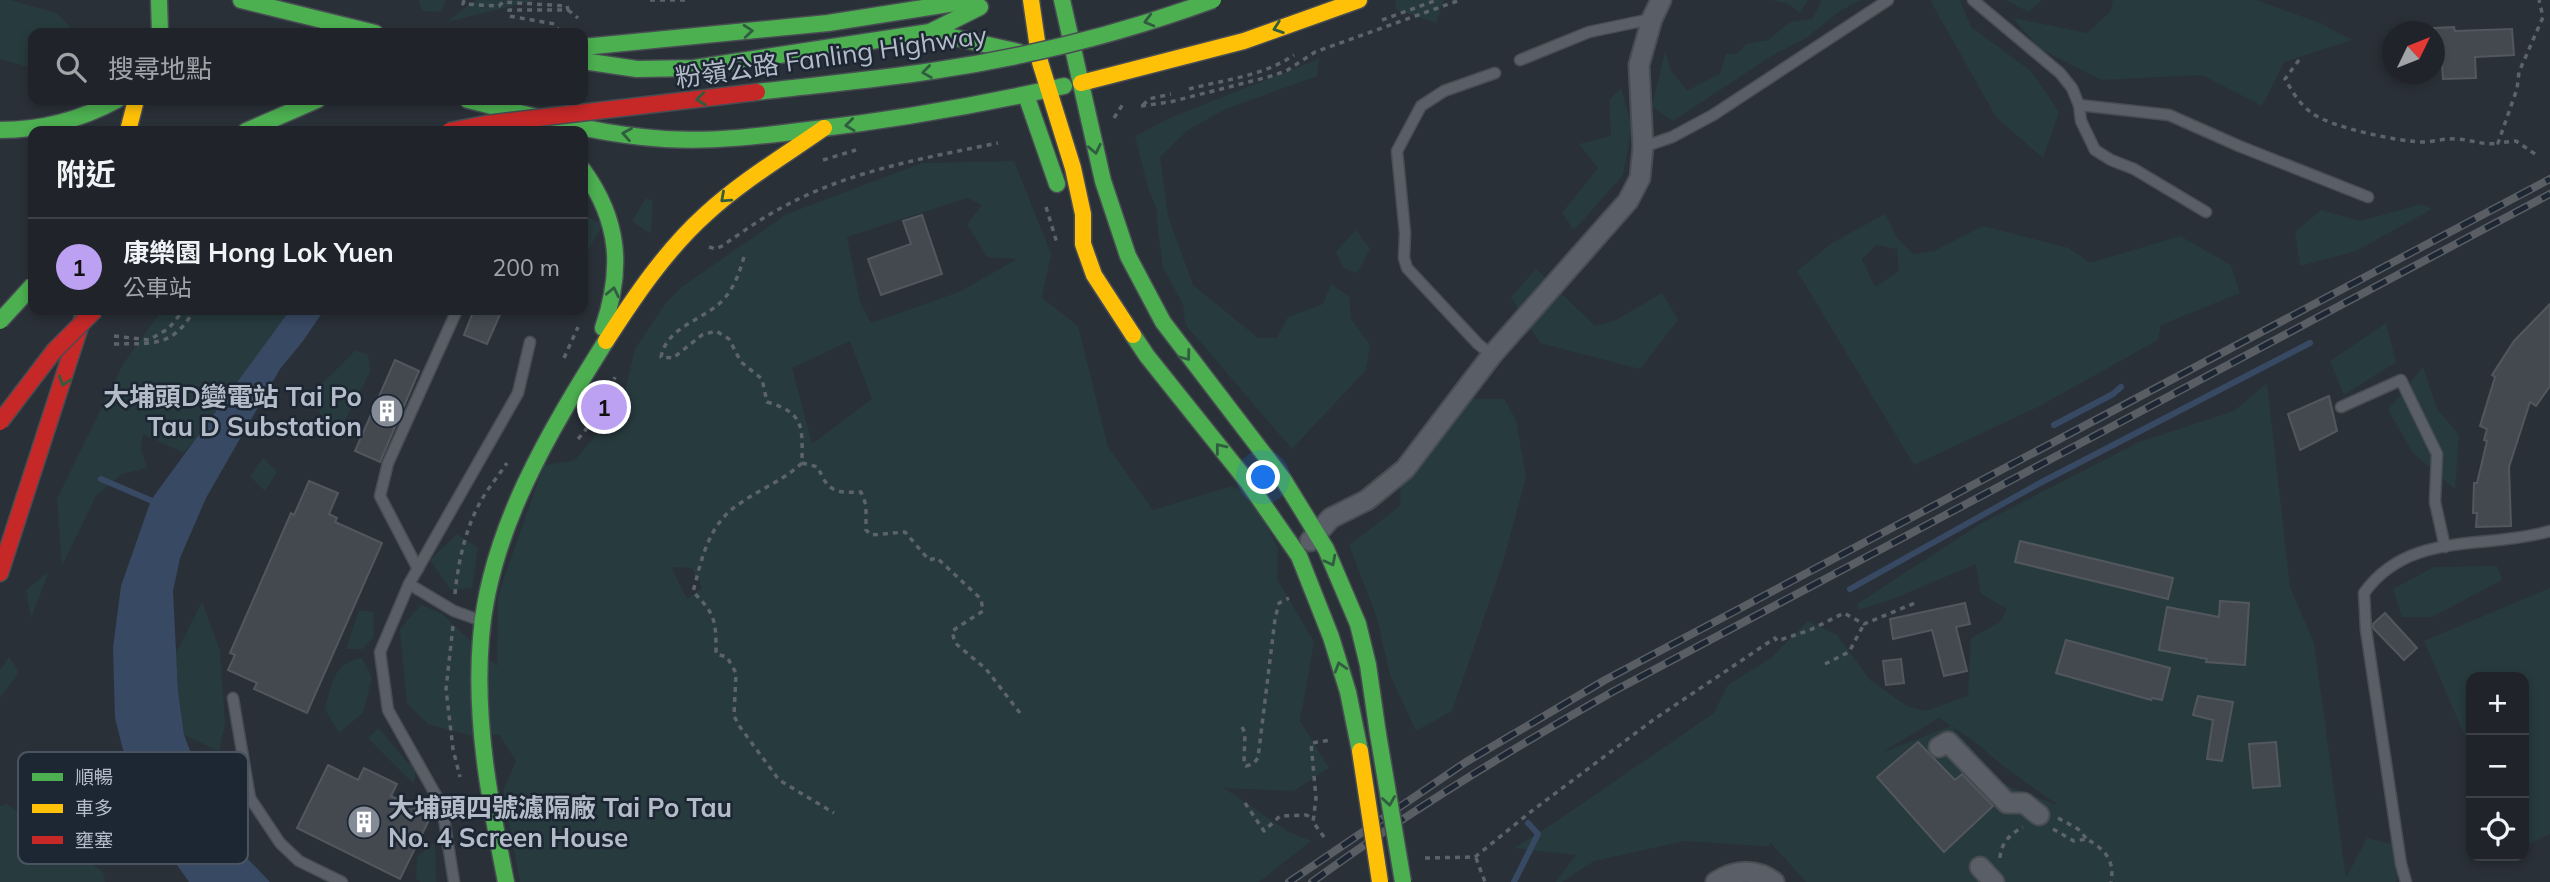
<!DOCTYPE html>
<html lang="zh-TW">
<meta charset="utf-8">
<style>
body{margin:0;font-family:Mulish,"Noto Sans TC",sans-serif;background:#2d3036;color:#f1f3f6}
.controls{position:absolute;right:21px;bottom:21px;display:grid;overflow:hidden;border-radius:14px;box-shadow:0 4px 10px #0003}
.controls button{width:63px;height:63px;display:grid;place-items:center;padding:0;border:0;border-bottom:2px solid #3d4147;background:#20242a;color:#f1f3f6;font:35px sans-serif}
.compass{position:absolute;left:2382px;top:21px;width:63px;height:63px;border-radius:50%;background:#20242a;box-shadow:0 4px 10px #0003;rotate:47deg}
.you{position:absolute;left:1264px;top:478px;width:24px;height:24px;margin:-18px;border:5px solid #fff;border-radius:50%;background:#1a73e8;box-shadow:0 0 0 10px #1a73e833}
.badge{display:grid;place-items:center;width:46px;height:46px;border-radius:50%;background:#bca0f2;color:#111;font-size:23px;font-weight:700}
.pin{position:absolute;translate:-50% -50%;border:4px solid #fff;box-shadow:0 2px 7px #0006}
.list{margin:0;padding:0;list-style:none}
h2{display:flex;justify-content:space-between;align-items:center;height:91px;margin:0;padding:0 28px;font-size:30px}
h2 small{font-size:23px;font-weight:400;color:#a2a4a8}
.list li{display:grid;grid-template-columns:46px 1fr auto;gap:21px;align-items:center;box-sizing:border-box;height:98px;padding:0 28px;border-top:2px solid #3d4147}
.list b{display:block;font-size:26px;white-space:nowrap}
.list p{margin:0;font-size:23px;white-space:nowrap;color:#a2a4a8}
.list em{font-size:23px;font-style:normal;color:#a2a4a8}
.icon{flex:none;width:38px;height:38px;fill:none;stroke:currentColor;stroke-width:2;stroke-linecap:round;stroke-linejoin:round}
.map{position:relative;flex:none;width:2550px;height:882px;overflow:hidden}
.search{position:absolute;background:#20242a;box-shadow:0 4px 10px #0003;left:28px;top:28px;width:560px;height:77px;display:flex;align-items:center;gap:18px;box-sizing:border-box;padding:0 24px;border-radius:14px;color:#a2a4a8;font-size:26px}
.panel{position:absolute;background:#20242a;box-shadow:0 4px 10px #0003;left:28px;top:126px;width:560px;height:189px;border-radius:14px}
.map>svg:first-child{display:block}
.green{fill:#273a3e;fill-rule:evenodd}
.water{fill:#384963}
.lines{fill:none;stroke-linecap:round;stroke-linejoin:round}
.stream{stroke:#384963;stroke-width:6}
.building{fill:#444950;stroke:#52575f;stroke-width:2}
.lane-casing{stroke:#484c53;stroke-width:13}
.street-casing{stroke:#484c53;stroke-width:23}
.fast-casing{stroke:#484c53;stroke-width:19}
.slow-casing{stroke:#484c53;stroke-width:19}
.jam-casing{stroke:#484c53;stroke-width:19}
.path{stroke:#5d636a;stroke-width:3.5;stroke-dasharray:5 5;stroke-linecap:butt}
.lane{stroke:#5a5e66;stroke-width:10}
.street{stroke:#5a5e66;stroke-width:19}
.fast{stroke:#4caf50;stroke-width:16}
.slow{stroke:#ffc107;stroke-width:16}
.jam{stroke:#c62828;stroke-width:16}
.rail-casing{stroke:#595d64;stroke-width:8}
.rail{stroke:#1d2633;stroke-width:5;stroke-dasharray:16;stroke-linecap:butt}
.fast-bridge-casing{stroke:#484c53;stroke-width:19;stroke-linecap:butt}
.slow-bridge-casing{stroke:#484c53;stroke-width:19;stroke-linecap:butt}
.jam-bridge-casing{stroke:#484c53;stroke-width:19;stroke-linecap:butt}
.fast-bridge{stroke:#4caf50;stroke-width:16}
.slow-bridge{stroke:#ffc107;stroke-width:16}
.jam-bridge{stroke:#c62828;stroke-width:16}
.oneway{stroke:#305d3f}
.labels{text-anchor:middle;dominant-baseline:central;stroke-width:5;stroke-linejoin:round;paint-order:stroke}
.street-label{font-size:26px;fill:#b4bcc9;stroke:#1d2633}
.poi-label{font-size:26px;font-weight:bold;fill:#b4bcc9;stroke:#1d2633;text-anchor:end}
.key{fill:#1d2633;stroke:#4a5360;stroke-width:2}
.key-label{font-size:19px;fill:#b4bcc9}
</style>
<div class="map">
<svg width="2550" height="882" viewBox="0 0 2550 882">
<rect width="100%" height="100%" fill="#2a3038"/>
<g class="green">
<polygon points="2,0 10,0 57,13 76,33 33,33 33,68 0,59 0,1"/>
<polygon points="419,0 446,0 440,12 422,11"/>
<polygon points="476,0 536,0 447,22"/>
<polygon points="1396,0 1444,0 1436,23 1395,9"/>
<polygon points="1769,0 1808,0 1800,13 1787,3"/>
<polygon points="1822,0 1861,0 1840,11 1806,38 1773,55 1673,121 1652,107 1665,51 1671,70 1687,91 1720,73 1726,54 1736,54 1747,44 1768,40 1790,22 1812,19"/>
<polygon points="1930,0 1960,0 1971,27 2031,71 2059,112 2043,158 1996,117"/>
<polygon points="2006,0 2042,0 2028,12"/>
<polygon points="2113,0 2256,0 2320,23 2352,40 2284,62 2262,106 2202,75 2101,80 2039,48 2013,18 2087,33 2111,11"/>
<polygon points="1319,59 1317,76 1226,109 1188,130 1160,157 1168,216 1193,285 1258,338 1277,338 1288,317 1323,304 1331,284 1349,296 1351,319 1370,345 1366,370 1292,449 1185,324 1183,304 1163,268 1156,213 1158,213 1148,188 1135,136 1172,117"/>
<polygon points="1621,88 1632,127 1623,175 1574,230 1562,213 1598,168 1579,144 1611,136 1609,100"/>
<path d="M 1014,161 L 1051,254 L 1042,298 L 1078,326 L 1108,447 L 1153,510 L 1232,486 L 1251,496 L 1278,548 L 1277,579 L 1314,642 L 1300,721 L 1329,768 L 1294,791 L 1224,788 L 1289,832 L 1311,841 L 1259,882 L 520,882 L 503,791 L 516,761 L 499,734 L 475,737 L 428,724 L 407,703 L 400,629 L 421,605 L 441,613 L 497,666 L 498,595 L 544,465 L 574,461 L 622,404 L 635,349 L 665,304 L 683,286 L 787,214 L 922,163 ZM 967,198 L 982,205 L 967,224 L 987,257 L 1017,259 L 959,292 L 871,323 L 860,302 L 847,237 ZM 850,341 L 872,399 L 812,444 L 792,368 ZM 671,567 L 692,568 L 702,588 L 687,599 Z"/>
<polygon points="646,198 653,201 651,234 632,221"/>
<polygon points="2422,204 2432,209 2356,251 2300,266 2295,232 2321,210 2360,221"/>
<path d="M 1885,214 L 1897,238 L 1913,254 L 1934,251 L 1983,226 L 2069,248 L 2090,263 L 2180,236 L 2231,265 L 2240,293 L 2161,325 L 2158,340 L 2038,407 L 1914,465 L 1797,271 L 1832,243 ZM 1876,245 L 1897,249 L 1899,271 L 1875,287 L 1862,259 Z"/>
<polygon points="583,215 603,225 583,258"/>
<polygon points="1356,230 1370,249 1357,273 1343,268 1336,252"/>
<polygon points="1536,269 1595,326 1616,320 1662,293 1678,320 1640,369 1540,343 1511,297"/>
<polygon points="162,310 290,310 229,396 184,453 143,434 141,449 147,468 122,474 96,496 62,566 57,499 123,364"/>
<polygon points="2386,323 2396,362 2344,395 2330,361"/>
<polygon points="356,350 368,355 370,372 342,426 323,424 314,392"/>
<polygon points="2423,367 2437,409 2459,435 2455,489 2413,453 2388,410"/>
<path d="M 2267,383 L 2290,587 L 2314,643 L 2346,878 L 2367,838 L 2403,847 L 2396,882 L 1806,882 L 1770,842 L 1769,846 L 1760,846 L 1685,841 L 1594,861 L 1562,882 L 1556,882 L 1576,855 L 1514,848 L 1551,825 L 1714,713 L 1728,685 L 1771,658 L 1808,621 L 1837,635 L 1870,680 L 1907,706 L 1925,711 L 1968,696 L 1971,638 L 2000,622 L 2007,609 L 1981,594 L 1976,564 L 1890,600 L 1859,610 L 1857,604 L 1980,524 L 2139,442 L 2234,411 ZM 1939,718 L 1974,741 L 2003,766 L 2059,806 L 2004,784 L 1951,726 L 1881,753 Z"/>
<polygon points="1470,399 1504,399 1516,420 1526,477 1503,562 1452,711 1416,731 1390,675 1377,618 1349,545 1400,506 1401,458"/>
<polygon points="263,458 277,472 265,491 250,476"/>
<polygon points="457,534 478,548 472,588 451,590 430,560"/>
<polygon points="2497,566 2502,580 2432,617 2402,617 2393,589 2434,567"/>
<polygon points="49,571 31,618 26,590"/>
<polygon points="2550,588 2550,834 2524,846 2524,677 2471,677 2471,750 2424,641"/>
<polygon points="202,602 220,651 225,724 219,751 184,735 178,691 176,653"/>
<polygon points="359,610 373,612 374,637 362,649 346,649"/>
<polygon points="9,657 19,672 0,698 0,670"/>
<path d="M 362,658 L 372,677 L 363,713 L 339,733 L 325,709 C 332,684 333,663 362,658 Z"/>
<polygon points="379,728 406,761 416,768 414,784 368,738"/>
<polygon points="7,804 103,872 105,882 0,882 0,806"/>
<polygon points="435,842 436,882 420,882 416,878 417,857"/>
</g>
<polygon class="water" points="290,310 324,310 303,341 280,369 206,498 180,558 173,591 178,691 184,735 207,795 228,831 245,856 270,882 189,882 174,861 148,814 129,773 115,718 113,648 121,586 151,500"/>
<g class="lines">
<g class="stream">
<polyline points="2054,425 2113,394 2121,387"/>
<polyline points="101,479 157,503"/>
<polyline points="1850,589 2040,483 2310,343"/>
<polyline points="1514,882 1538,834 1528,823"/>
</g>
</g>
<g class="building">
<polygon points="2454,27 2455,31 2512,29 2514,55 2475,57 2476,78 2443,79 2442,65 2434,66 2434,28"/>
<polygon points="922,215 942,274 881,295 868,259 911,244 903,221"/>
<polygon points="2550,304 2550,386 2536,406 2530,402 2509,467 2511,526 2476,527 2477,513 2473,513 2474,483 2477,483 2487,441 2484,440 2487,429 2480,426 2495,377 2492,375 2514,341"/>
<polygon points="474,310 502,310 487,344 464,335"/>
<polygon points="395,360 419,371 380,462 355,451"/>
<polygon points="2329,396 2337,431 2300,450 2288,414"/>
<polygon points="309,481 338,493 329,514 337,518 335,522 382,543 307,713 254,689 257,683 228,670 235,655 230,653 291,513 294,515"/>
<polygon points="2020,541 2173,578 2168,599 2015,562"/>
<polygon points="2220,601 2249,603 2245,665 2206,662 2207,659 2159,650 2167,607 2219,617"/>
<polygon points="1965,603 1970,624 1956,627 1967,671 1944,676 1932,630 1893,639 1890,619"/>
<polygon points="2385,613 2417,648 2404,660 2373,628 2373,624"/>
<polygon points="2066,640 2170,668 2162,700 2152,698 2151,700 2056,673"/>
<polygon points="1901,659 1904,683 1886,685 1883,661"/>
<polygon points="2198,696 2233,702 2222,761 2207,759 2213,720 2193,715"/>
<polygon points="1918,742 1955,780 1962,774 1993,806 1944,852 1877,777"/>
<polygon points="2276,742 2280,786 2253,788 2249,744"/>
<polygon points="328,765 358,780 364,768 397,784 391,796 431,816 400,879 297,828"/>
</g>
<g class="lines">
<defs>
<g id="lane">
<polyline points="1973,0 2060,73 2072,88 2079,105 2081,121 2095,150 2111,160 2134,169 2206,212"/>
<polyline points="1520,60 1589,32 1651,19"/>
<polyline points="2079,105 2169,115 2239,146 2368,197"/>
<polyline points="1643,147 1672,137 1713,115 1888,0"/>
<polyline points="1492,355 1478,344 1407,268 1404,258 1405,233 1397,151 1421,106 1444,91 1495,73"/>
<polyline points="2341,407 2401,380 2437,454 2435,502 2445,547"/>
<polyline points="418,569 380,496 388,463 457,310"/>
<polyline points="409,584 380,652 388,710 442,806 454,882"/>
<polyline points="479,620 454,611 409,584 518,393 530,342"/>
<polyline points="233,698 250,798 280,843 299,861 342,882"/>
<path d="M 2406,882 L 2401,864 L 2366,630 L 2364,593 C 2409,530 2485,550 2550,531"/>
</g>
<g id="street">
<polyline points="1310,541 1331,518 1367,500 1405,469 1492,355 1628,201 1640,178 1643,147 1639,65 1652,19 1661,0"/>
<polyline points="1939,747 1948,742 2007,803 2024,803 2039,815"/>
<polyline points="1980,867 1994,882"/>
<path d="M 1716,882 C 1734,870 1756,868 1774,882"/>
</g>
<g id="fast">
<polyline points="159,0 160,33"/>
<polyline points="241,0 375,33"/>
<polyline points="1062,0 1103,181 1128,256 1163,322 1283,479 1326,549 1358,624 1368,665 1378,734"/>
<polyline points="930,32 1019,52"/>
<polyline points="583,47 828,23 974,0"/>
<polyline points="583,61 637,69 694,68 930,32 980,7"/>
<polyline points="1026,95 1057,184"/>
<path d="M 468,100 C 533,116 598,135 665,139 C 713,142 761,136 808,130 C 894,120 979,105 1064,86"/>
<path d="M 0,130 C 42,130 80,120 117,100"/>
<polyline points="246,131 317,100"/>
<path d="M 583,170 C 620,221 623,270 603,328"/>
<polyline points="1133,335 1147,356 1247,481 1299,556 1331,637 1348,692 1360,751"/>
<path d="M 506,882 C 490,802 474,721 481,638 C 489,531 550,430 606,341"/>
</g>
<g id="slow">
<polyline points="1031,0 1040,62 1073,168 1083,214 1083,244 1094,275 1133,335"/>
<polyline points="1081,83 1244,41 1359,0"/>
<polyline points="128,131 136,100"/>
<path d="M 606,341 C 635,296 666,250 706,214 C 742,181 784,156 824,128"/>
</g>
<polyline id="jam" points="0,573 85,311"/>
</defs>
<use href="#lane" class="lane-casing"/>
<use href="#street" class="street-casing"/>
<use href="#fast" class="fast-casing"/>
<use href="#slow" class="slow-casing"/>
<use href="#jam" class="jam-casing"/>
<g class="path">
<polyline points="464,0 463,4 499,6 503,2 567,6 568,10 509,10 509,16 555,24 559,31"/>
<polyline points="650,0 688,0"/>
<polyline points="568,10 578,18"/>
<polyline points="1382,20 1437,0"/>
<polyline points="540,33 546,33"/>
<path d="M 2299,60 L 2285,79 C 2292,91 2300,105 2312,113 C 2329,127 2400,142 2423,142 C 2434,142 2445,138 2455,139 C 2471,139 2483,146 2498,143"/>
<path d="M 1189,89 C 1223,80 1264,76 1294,55"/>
<polyline points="1143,105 1149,99 1171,94"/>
<polyline points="1141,106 1170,102 1268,77 1286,71 1315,52 1460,0"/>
<polyline points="1114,118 1123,104"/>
<polyline points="2535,154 2516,141 2498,143 2517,89 2519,72 2543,17 2539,0"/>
<polyline points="823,160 856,150"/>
<polyline points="1046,207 1057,243"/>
<path d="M 709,247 L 716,249 L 722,246 C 741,233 760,219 781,208 C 848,171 924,158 998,143"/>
<path d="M 744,257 C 739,274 734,289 721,302 C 701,321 667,327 661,357 L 673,358 L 702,335 L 716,331 L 729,339 L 741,362 L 762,379 L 767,402 C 806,413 802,429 802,463 C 784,480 762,488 742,502 C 709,522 702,557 693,592 C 716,614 716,622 716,654 L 727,657 L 736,673 L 734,716 L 740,727 L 779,780 L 834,813"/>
<polyline points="114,336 149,340 168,329 184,310"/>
<path d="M 114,344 C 152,343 173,348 194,310"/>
<polyline points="564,358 578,327"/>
<path d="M 578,439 C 594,421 607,399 615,377"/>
<path d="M 802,463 L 818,467 C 828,492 835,493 861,492 L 866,505 L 866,530 L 871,535 L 905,532 L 929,560 L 937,558 L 981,599 L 983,611 L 952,631 L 955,643 L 986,669 L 1020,713"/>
<path d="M 455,594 C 458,562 466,526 482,499 C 489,487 499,475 507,463"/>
<polyline points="453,626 446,689 453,749 460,777"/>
<polyline points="1825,664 1849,652 1864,624"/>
<polyline points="1242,727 1245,733 1244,762 1246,766 1253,764 1258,758 1275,619 1279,603 1289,598"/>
<polyline points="1245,803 1264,831 1280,816 1306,815 1313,818"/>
<polyline points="2058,818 2078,829 2087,839"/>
<path d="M 2053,829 L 2074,841 L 2087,839 C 2105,850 2115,860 2111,882"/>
<polyline points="1324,837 1313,822 1316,798 1311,743 1332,740"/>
<polyline points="1425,858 1475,857 1533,810 1653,720 1775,638 1777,641 1810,630 1844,613 1864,624 1915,603"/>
<polyline points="1476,858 1485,882"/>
<path d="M 2000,858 C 2001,843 2010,834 2023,827"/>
</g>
<use href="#lane" class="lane"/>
<use href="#street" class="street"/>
<use href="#fast" class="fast"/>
<use href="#slow" class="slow"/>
<use href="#jam" class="jam"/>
<defs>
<g id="rail">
<polyline points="1289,882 1466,762 1605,680 2550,179"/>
<path d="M 1312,882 C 1408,812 1510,750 1614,691 L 2550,194"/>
</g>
</defs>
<use href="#rail" class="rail-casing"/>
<use href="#rail" class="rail"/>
<defs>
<g id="fast-bridge">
<path d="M 757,92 C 815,85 874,80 932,71 C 1027,57 1123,33 1213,0"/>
<polyline points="0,321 33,285"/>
<polyline points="1378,734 1403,882"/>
</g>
<polyline id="slow-bridge" points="1360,751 1380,882"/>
<g id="jam-bridge">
<polyline points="449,131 486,124 757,92"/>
<polyline points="0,422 54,351 95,310"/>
</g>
</defs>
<use href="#fast-bridge" class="fast-bridge-casing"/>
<use href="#slow-bridge" class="slow-bridge-casing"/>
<use href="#jam-bridge" class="jam-bridge-casing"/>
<use href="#fast-bridge" class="fast-bridge"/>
<use href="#slow-bridge" class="slow-bridge"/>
<use href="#jam-bridge" class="jam-bridge"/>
</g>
<defs><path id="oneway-chevron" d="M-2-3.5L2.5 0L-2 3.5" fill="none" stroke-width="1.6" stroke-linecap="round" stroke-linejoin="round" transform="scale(1.75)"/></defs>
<g class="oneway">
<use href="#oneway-chevron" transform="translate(1149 21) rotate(165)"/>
<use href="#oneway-chevron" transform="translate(1278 28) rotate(161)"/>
<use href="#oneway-chevron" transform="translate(748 31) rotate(-5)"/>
<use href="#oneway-chevron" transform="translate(927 72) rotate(172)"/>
<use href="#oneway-chevron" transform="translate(701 99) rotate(174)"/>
<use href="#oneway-chevron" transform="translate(850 125) rotate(173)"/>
<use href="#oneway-chevron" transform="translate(627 134) rotate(-170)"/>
<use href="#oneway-chevron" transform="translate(1095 149) rotate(78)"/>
<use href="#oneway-chevron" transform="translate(725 198) rotate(138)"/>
<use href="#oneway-chevron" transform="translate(613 292) rotate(-78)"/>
<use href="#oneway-chevron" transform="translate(1186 356) rotate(53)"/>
<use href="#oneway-chevron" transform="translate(64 381) rotate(108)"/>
<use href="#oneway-chevron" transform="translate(1220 448) rotate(-129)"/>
<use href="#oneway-chevron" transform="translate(1331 561) rotate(63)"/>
<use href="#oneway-chevron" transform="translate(1340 667) rotate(-107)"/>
<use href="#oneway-chevron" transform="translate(1389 801) rotate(81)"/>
</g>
<defs>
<symbol id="building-disc" viewBox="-11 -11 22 22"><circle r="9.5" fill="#848b96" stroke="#1d2633"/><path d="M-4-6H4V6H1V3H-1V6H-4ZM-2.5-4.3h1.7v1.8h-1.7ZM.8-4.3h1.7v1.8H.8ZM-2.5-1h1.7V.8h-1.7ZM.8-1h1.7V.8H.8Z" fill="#fff"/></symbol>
</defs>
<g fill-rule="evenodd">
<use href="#building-disc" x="368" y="392" width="38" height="38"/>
<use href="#building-disc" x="345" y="803" width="38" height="38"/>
</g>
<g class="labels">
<g class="street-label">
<text transform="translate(831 56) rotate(-8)">粉嶺公路 Fanling Highway</text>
</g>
<g class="poi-label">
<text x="362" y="396">大埔頭D變電站 Tai Po<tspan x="362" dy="30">Tau D Substation</tspan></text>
<text x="388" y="807" text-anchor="start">大埔頭四號濾隔廠 Tai Po Tau<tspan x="388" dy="30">No. 4 Screen House</tspan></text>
</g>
</g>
<rect x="18" y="752" width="230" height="112" rx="10" class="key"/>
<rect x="32" y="773" width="31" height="8" fill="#4caf50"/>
<rect x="32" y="804" width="31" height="9" fill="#ffc107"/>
<rect x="32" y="836" width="31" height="8" fill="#c62828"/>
<g class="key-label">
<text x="75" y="784">順暢</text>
<text x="75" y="815">車多</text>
<text x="75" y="847">壅塞</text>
</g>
</svg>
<div class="controls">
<button>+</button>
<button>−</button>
<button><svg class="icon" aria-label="locate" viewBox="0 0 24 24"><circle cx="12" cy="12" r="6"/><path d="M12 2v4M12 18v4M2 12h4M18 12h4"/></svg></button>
</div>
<svg class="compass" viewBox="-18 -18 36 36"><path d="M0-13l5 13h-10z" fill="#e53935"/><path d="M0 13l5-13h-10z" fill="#a2a4a8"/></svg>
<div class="you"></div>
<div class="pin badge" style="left:604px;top:407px">1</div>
<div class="search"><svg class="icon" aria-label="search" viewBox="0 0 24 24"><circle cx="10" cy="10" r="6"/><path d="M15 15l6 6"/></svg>搜尋地點</div>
<section class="panel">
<h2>附近<small></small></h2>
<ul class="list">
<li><span class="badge">1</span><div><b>康樂園 Hong Lok Yuen</b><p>公車站</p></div><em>200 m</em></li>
</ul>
</section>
</div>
